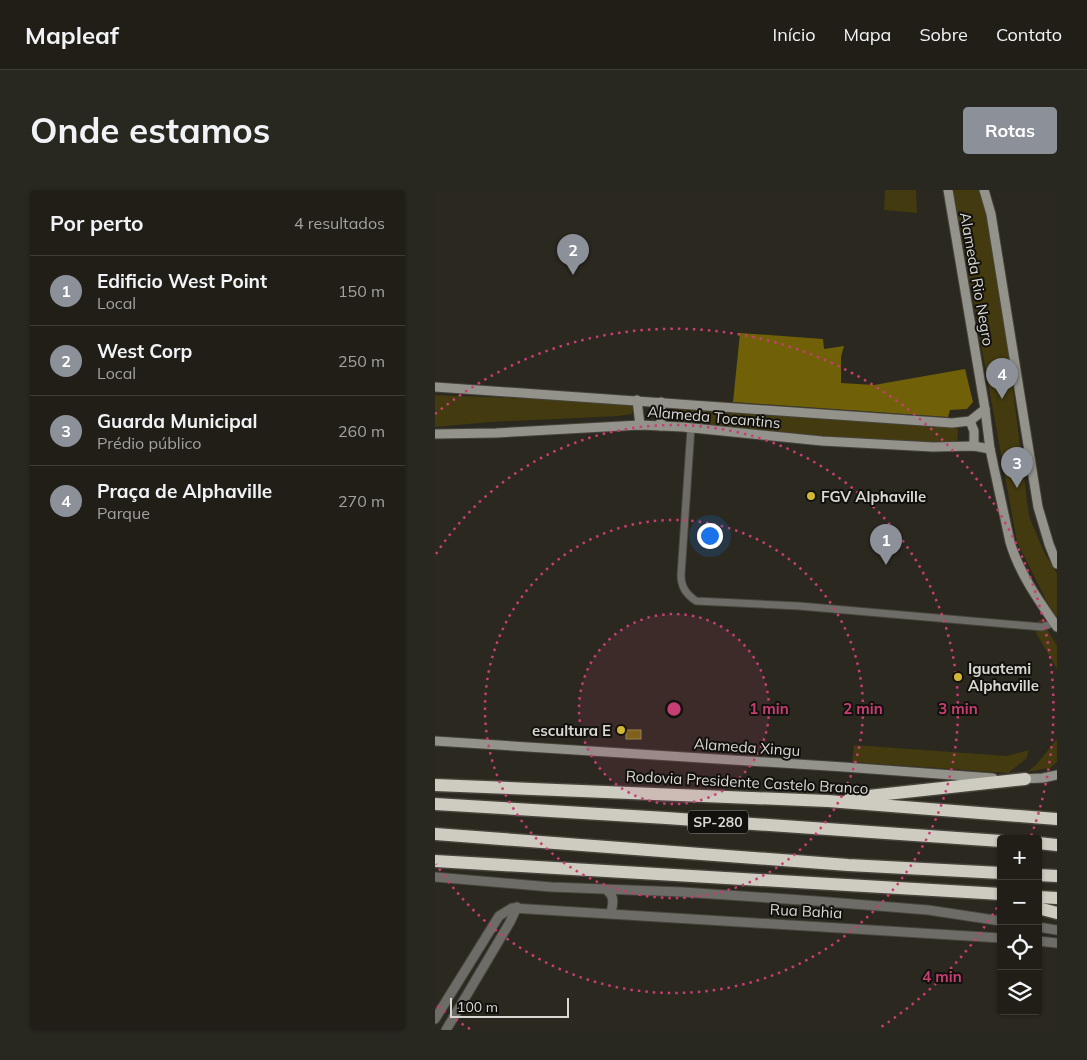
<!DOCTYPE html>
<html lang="pt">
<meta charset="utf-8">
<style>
body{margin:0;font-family:Mulish,sans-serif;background:#282720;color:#f1f3f6}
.controls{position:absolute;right:15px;bottom:15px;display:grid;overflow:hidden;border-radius:5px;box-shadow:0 1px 4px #0004}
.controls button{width:45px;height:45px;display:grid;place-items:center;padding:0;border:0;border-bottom:1px solid #3d3c36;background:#201e17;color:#f1f3f6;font:25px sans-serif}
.scale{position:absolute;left:15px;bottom:12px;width:119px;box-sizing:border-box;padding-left:5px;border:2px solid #d9d7d1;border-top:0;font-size:14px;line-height:18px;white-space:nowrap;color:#d9d7d1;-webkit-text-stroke:4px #12110d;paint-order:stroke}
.you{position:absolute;left:274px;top:345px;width:18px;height:18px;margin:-12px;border:4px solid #fff;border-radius:50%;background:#1a73e8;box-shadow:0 0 0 8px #1a73e833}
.badge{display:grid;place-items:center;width:32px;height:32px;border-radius:50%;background:#8c9099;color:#fff;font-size:16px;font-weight:700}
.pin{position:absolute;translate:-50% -41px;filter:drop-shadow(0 1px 2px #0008)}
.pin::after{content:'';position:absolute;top:26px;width:18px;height:15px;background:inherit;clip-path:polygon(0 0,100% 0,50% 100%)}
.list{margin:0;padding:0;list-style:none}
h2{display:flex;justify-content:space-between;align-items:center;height:65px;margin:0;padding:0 20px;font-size:21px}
h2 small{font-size:16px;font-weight:400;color:#a2a2a1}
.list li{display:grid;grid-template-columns:32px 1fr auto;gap:15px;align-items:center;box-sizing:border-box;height:70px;padding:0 20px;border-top:1px solid #3d3c36}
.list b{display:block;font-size:19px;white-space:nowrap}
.list p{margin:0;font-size:16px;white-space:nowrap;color:#a2a2a1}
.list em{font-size:16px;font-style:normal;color:#a2a2a1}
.icon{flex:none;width:28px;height:28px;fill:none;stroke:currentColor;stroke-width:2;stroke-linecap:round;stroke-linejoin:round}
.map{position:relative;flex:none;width:622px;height:840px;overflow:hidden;border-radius:5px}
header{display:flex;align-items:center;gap:30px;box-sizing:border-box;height:70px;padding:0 25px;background:#201e17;border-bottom:1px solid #3d3c36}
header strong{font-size:24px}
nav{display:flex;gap:28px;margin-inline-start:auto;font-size:18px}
.intro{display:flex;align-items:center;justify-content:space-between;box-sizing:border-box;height:120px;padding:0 30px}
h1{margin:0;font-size:35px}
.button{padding:12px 22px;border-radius:5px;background:#8c9099;color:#fff;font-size:18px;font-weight:700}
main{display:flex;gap:30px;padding:0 30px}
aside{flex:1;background:#201e17;border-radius:5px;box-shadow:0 1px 4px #0004}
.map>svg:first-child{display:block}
.green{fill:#433a0f}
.forest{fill:#706008}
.water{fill:#766613;stroke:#94884c}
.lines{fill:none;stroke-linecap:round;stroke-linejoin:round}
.minor-casing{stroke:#46443b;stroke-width:9}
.tertiary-casing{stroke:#46443b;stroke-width:11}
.secondary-casing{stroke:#46443b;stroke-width:11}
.motorway-casing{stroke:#46443b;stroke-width:15}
.minor{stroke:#6d6c67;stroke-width:7}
.tertiary{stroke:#6d6c67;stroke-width:9}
.secondary{stroke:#94938b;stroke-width:9}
.motorway{stroke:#ceccc0;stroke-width:12}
.ring{fill:none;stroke:#c73e73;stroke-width:2.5;stroke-dasharray:2.5 5}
.poi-dot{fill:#d1b736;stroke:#12110d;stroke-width:2}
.labels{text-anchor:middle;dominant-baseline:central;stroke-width:4;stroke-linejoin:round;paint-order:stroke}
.shield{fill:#12110d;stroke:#9d9c96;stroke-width:1}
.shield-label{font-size:14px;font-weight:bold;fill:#d9d7d1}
.street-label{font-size:15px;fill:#d9d7d1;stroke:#12110d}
.poi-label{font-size:15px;font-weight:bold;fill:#d9d7d1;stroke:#12110d;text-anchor:start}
.centre{fill:#c73e73;stroke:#12110d;stroke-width:2.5}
.ring-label{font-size:15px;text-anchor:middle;font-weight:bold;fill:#c73e73;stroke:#12110d;stroke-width:4;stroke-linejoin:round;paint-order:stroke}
</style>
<header>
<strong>Mapleaf</strong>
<nav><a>Início</a><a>Mapa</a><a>Sobre</a><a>Contato</a></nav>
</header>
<div class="intro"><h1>Onde estamos</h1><a class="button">Rotas</a></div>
<main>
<aside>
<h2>Por perto<small>4 resultados</small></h2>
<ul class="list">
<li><span class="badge">1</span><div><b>Edificio West Point</b><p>Local</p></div><em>150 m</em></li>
<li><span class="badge">2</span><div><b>West Corp</b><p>Local</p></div><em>250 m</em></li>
<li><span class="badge">3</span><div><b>Guarda Municipal</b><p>Prédio público</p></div><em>260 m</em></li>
<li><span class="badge">4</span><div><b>Praça de Alphaville</b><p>Parque</p></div><em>270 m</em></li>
</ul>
</aside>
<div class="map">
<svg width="622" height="840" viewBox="0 0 622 840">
<rect width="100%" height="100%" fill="#2a281f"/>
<g class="green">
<polygon points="450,0 481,0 482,23 449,20"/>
<polygon points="518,0 552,0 553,4 594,326 609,362 622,384 622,427 617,422 582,352"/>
<polygon points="0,205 200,213 197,224 183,226 55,232 0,237"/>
<polygon points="237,218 521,238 523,240 522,254 417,249 247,232 235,228 234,221"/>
<polygon points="606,429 622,456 622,479 597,436"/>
<polygon points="622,549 622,572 615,578 592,582 601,575"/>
<polygon points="419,555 572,566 594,560 591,569 573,583 417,572"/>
</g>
<polygon class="forest" points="305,143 388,149 389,159 409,156 406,167 406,193 439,195 530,179 538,212 532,219 515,220 513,227 298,212"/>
<rect class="water" x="191" y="540" width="15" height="9"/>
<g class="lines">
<defs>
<path id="minor" d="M 256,238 L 246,385 C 246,397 251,404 261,411 L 364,416 L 607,437 L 619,433"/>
<g id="tertiary">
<polyline points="0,687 116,697 247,702 381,711 493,720 566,731"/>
<path d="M 172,700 C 180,707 178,713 176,723"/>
<polyline points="603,737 622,740"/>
<polyline points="603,751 622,753"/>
<polyline points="0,829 64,726 77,718 566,748"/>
<polyline points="11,840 75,732 82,717"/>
</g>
<g id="secondary">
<path d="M 513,0 L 550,219 L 555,259 L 575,352 C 584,383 604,411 622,437"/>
<polyline points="549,0 556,24 603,317 614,354 622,374"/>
<polyline points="0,197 517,233 535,231 550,219"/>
<polyline points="202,210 205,235"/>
<polyline points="535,231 539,241 539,256"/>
<polyline points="226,236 226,212"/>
<polyline points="0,244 61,243 205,235 248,237 387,251 498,257 539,256 555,259"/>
<polyline points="0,551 409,577 558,588"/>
<polyline points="584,589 608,588 622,585"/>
</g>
<g id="motorway">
<polyline points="0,595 393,611 622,629"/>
<polyline points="415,608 590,589"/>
<polyline points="0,614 231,628 566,651"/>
<polyline points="0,644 413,675 566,683"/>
<polyline points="603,653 622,655"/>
<polyline points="0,671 566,704"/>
<polyline points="603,685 622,686"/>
<polyline points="603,707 622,708"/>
<polyline points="603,718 622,723"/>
</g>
</defs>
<use href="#minor" class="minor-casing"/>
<use href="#tertiary" class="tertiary-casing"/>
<use href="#secondary" class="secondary-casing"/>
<use href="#motorway" class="motorway-casing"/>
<use href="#minor" class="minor"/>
<use href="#tertiary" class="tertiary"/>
<use href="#secondary" class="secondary"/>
<use href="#motorway" class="motorway"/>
</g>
<circle cx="239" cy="519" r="95" fill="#c73e73" fill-opacity=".12"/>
<g class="ring">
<circle cx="239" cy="519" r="95"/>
<circle cx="239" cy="519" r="189"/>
<path d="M1 364A284 284 0 1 1 1 674"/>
<path d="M566 711A379 379 0 0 1 443 839M35 839A379 379 0 0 1 0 814M0 224A379 379 0 0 1 595 649"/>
</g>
<g class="poi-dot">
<circle cx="376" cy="306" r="5"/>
<circle cx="523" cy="487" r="5"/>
<circle cx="186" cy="540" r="5"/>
</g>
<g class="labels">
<rect class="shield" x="253" y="620.5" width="60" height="23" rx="4"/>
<g class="shield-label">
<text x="283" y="632">SP-280</text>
</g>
<g class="street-label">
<text transform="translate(542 89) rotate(80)">Alameda Rio Negro</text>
<text transform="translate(279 227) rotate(5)">Alameda Tocantins</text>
<text transform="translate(312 557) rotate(4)">Alameda Xingu</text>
<text transform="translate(312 592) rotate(3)">Rodovia Presidente Castelo Branco</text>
<text transform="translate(371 721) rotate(3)">Rua Bahia</text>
</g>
<g class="poi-label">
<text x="386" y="306">FGV Alphaville</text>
<text x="533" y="478">Iguatemi<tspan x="533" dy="17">Alphaville</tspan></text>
<text x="176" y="540" text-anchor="end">escultura E</text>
</g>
</g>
<circle cx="239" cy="519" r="8" class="centre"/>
<g class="ring-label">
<text x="334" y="524">1 min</text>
<text x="428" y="524">2 min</text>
<text x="523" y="524">3 min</text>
<text x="507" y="792">4 min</text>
</g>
</svg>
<div class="controls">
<button>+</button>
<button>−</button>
<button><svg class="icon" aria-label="locate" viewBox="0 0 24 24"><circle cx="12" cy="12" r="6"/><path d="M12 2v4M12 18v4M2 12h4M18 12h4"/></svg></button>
<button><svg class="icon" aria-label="layers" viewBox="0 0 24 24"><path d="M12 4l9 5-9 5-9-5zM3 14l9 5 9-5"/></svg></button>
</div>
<div class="scale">100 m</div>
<div class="you"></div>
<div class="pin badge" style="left:451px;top:375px">1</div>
<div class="pin badge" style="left:138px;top:85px">2</div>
<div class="pin badge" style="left:582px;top:298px">3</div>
<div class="pin badge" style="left:567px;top:209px">4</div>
</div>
</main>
